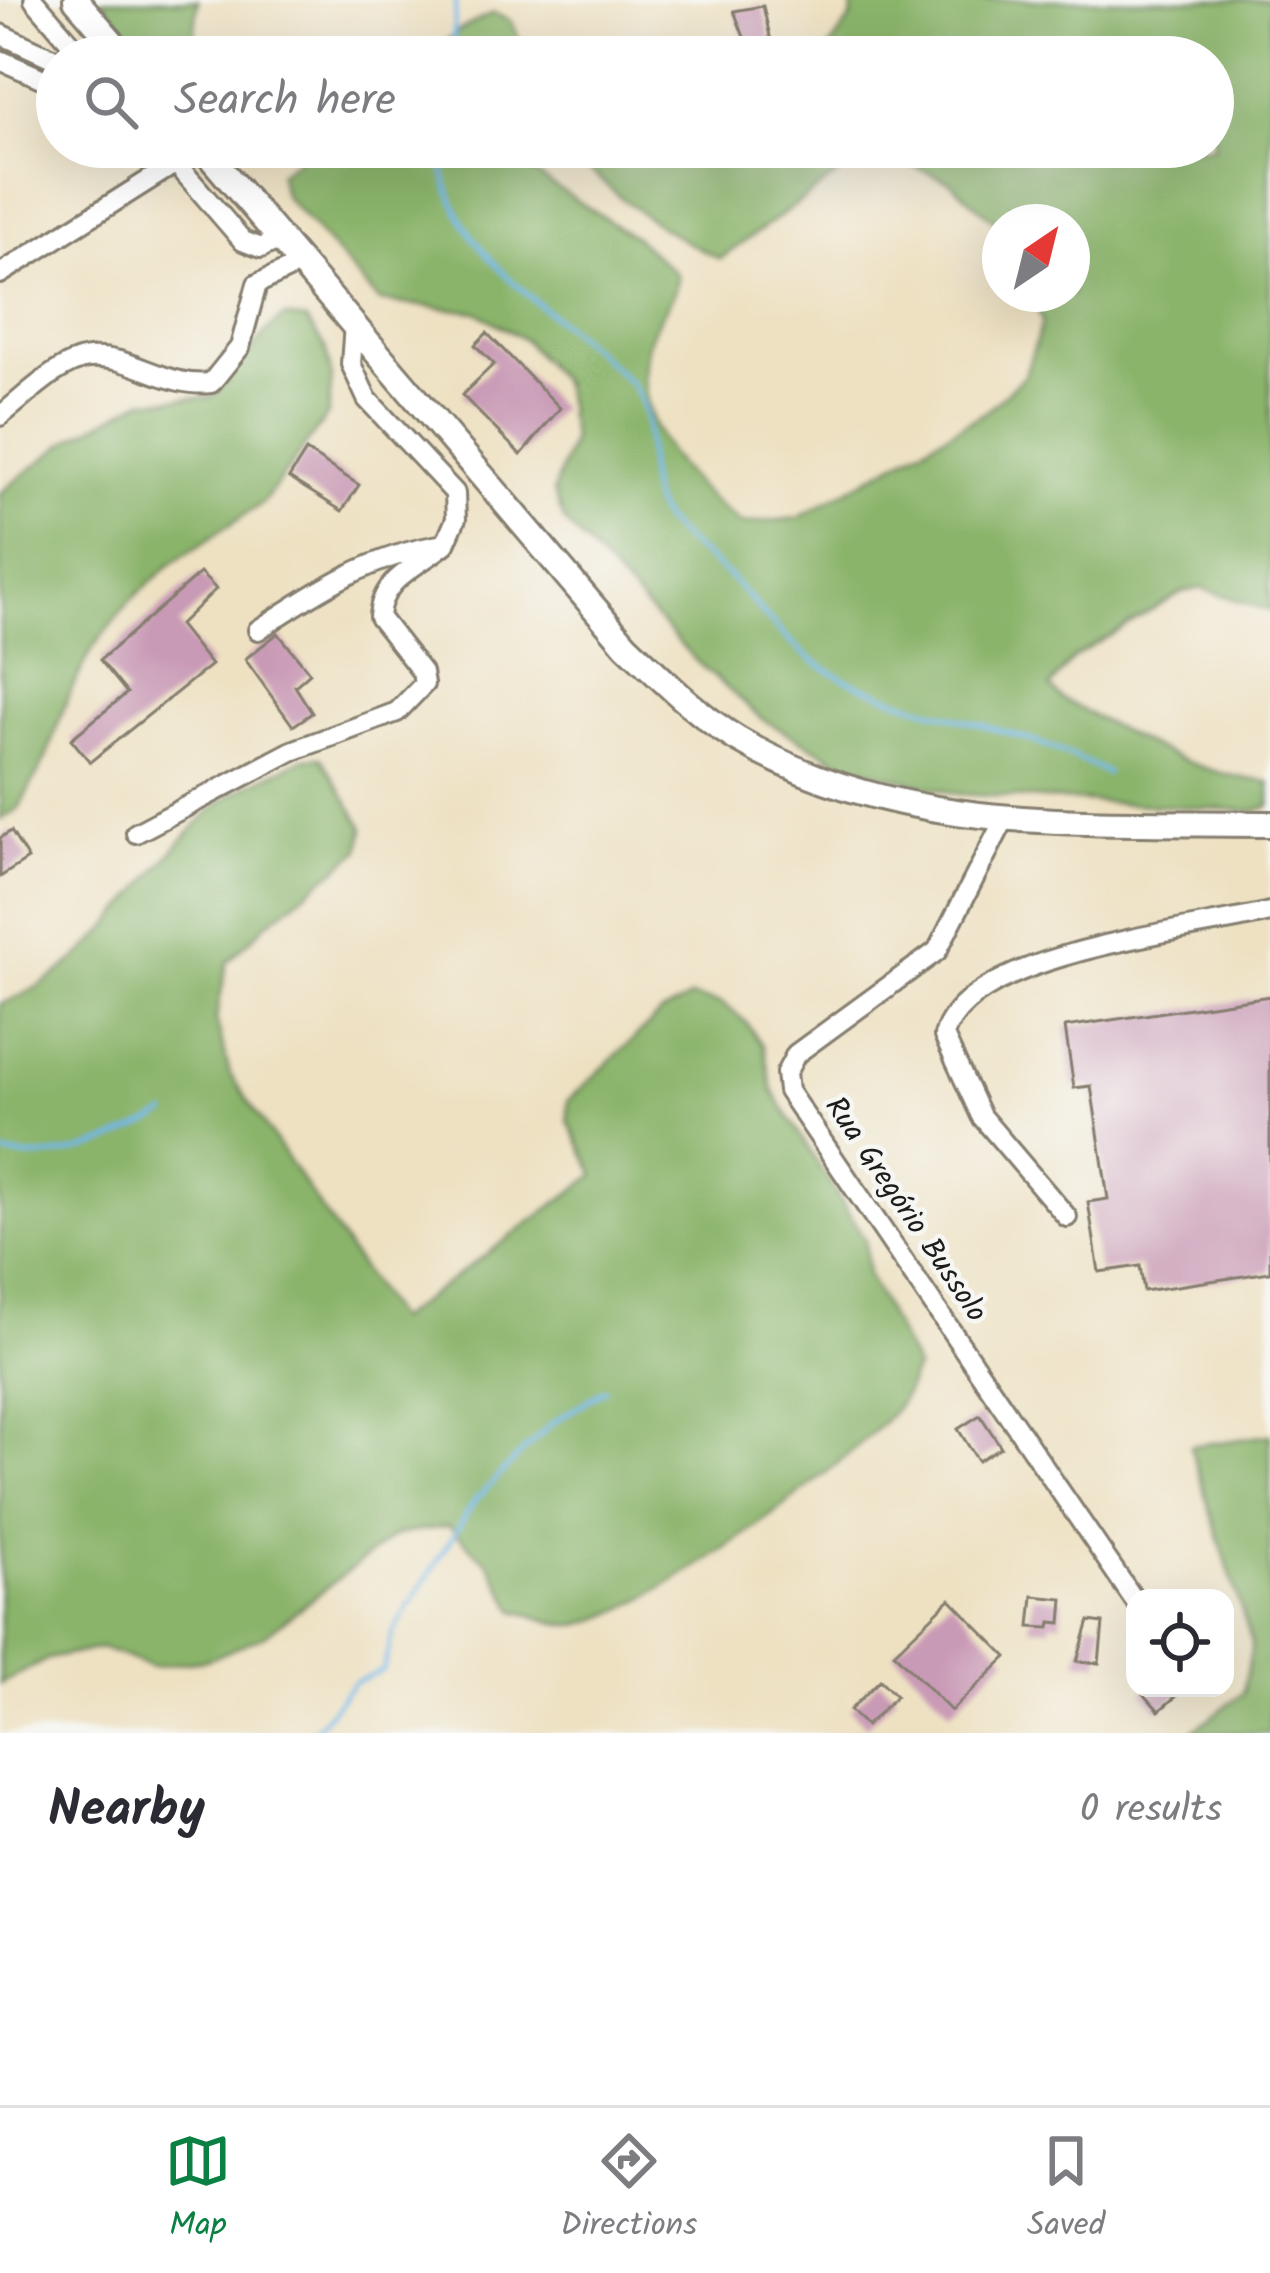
<!DOCTYPE html>
<meta charset="utf-8">
<style>
body{margin:0;font-family:Kalam,sans-serif;background:#f2f2f3;color:#2b2b33}
.controls{position:absolute;right:36px;bottom:36px;display:grid;overflow:hidden;border-radius:24px;box-shadow:0 12px 48px #0002}
.controls button{width:108px;height:108px;display:grid;place-items:center;padding:0;border:0;border-bottom:3px solid #e1e1e2;background:#fff;color:#2b2b33;font:60px sans-serif}
.compass{position:absolute;left:982px;top:204px;width:108px;height:108px;border-radius:50%;background:#fff;box-shadow:0 12px 48px #0002;rotate:35deg}
.list{margin:0;padding:0;list-style:none}
h2{display:flex;justify-content:space-between;align-items:center;height:156px;margin:0;padding:0 48px;font-size:51px}
h2 small{font-size:39px;font-weight:400;color:#7c7c81}
.icon{flex:none;width:66px;height:66px;fill:none;stroke:currentColor;stroke-width:2;stroke-linecap:round;stroke-linejoin:round}
.map{position:relative;flex:none;width:1270px;height:1733px;overflow:hidden}
.search{position:absolute;background:#fff;box-shadow:0 12px 48px #0002;left:36px;right:36px;top:36px;height:132px;display:flex;align-items:center;gap:30px;box-sizing:border-box;padding:0 42px;border-radius:66px;color:#7c7c81;font-size:45px}
.sheet{height:372px;background:#fff}
nav{display:flex;justify-content:space-around;align-items:center;box-sizing:border-box;height:168px;border-top:3px solid #e1e1e2;background:#fff;font-size:33px;color:#7c7c81}
nav a{display:grid;justify-items:center;gap:6px}
nav .on{color:#0b8043}
.map>svg:first-child{display:block}
.forest{fill:#8ab46b;stroke:#536844;stroke-width:3}
.lines{fill:none;stroke-linecap:round;stroke-linejoin:round}
.stream{stroke:#71b7e8;stroke-width:4.5}
.building{fill:#c99ab5}
.minor-casing{stroke:#857e6f;stroke-width:24}
.major-casing{stroke:#857e6f;stroke-width:30}
.minor{stroke:#fff;stroke-width:18}
.major{stroke:#fff;stroke-width:24}
.labels{text-anchor:middle;dominant-baseline:central;stroke-width:9;stroke-linejoin:round;paint-order:stroke}
.street-label{font-size:30px;fill:#1c1c1c;stroke:#f6f6f2}
</style>
<div class="map">
<svg width="1270" height="1733" viewBox="0 0 1270 1733">
<rect width="100%" height="100%" fill="#f6f6f2"/>
<filter id="ink" filterUnits="userSpaceOnUse"><feTurbulence type="fractalNoise" baseFrequency=".00833" numOctaves="2"/><feDisplacementMap in="SourceGraphic" scale="24" xChannelSelector="R" yChannelSelector="G"/><feConvolveMatrix kernelMatrix="1 2 1 2 8 2 1 2 1" color-interpolation-filters="sRGB"/></filter>
<filter id="wash" filterUnits="userSpaceOnUse"><feTurbulence type="fractalNoise" baseFrequency=".004" numOctaves="4" result="noise"/><feDisplacementMap in="SourceGraphic" scale="48" xChannelSelector="R" yChannelSelector="G"/><feGaussianBlur stdDeviation="2.7" result="paint"/><feColorMatrix in="noise" values="0 0 0 0 0 0 0 0 0 0 0 0 0 0 0 0 0 1.4 0 .05"/><feComposite in="paint" operator="in"/></filter>
<g filter="url(#wash)">
<rect width="100%" height="100%" fill="#eee1c2"/>
<g class="forest">
<polygon points="101,0 198,0 192,57 147,57"/>
<path d="M 854,0 L 1270,0 L 1270,611 L 1201,588 L 1182,592 L 1073,658 L 1050,687 L 1062,699 C 1130,736 1192,774 1270,782 L 1270,806 L 1255,811 L 956,794 L 845,764 L 762,719 L 698,663 L 565,522 L 553,492 L 572,439 L 562,383 L 524,340 L 477,312 L 379,301 L 284,195 L 279,174 L 313,147 L 493,147 L 636,238 L 677,274 C 678,303 654,317 648,343 C 630,423 682,480 742,524 L 798,518 L 985,412 L 1025,375 L 1042,323 L 1034,294 L 1072,294 L 1072,222 L 1000,226 L 949,181 L 897,159 L 843,171 L 720,259 C 663,233 609,193 567,147 L 1213,147 L 1213,57 L 823,57 L 851,18 Z"/>
<polygon points="494,13 512,22 527,57 425,57 463,28"/>
<path d="M 284,317 L 306,320 L 325,347 L 332,377 L 328,415 L 263,503 L 171,564 L 128,603 L 94,646 L 68,696 L 46,758 L 19,808 L 0,820 L 0,493 L 66,442 L 143,400 L 212,397 C 234,377 263,328 284,317 Z"/>
<path d="M 321,757 L 364,828 L 360,850 L 267,923 L 227,963 L 216,1019 L 230,1074 L 396,1320 L 595,1175 L 568,1121 L 568,1101 L 660,1014 L 691,997 L 721,1003 L 744,1020 L 763,1046 L 773,1091 L 865,1240 L 868,1276 L 916,1368 C 911,1378 907,1391 901,1401 C 866,1453 631,1628 570,1625 C 553,1624 533,1615 516,1611 L 489,1564 L 448,1526 L 395,1535 L 265,1635 L 210,1659 L 152,1667 L 101,1648 L 48,1659 L 0,1684 L 0,1004 C 97,971 143,872 215,807 C 238,786 277,773 304,758 Z"/>
<polygon points="1270,1435 1270,1733 1190,1733 1243,1693 1252,1644 1190,1446"/>
</g>
<g class="lines">
<g class="stream">
<polyline points="452,57 456,0"/>
<path d="M 441,147 C 446,259 559,310 629,382 C 664,418 634,473 659,513 C 675,539 712,558 733,581 C 767,616 794,655 841,677 C 927,718 1023,727 1107,773"/>
<path d="M 0,1154 C 65,1164 110,1143 167,1114"/>
<polyline points="312,1733 353,1683 383,1670 393,1632 476,1499 551,1424 605,1389"/>
</g>
</g>
<g id="blocks">
<g class="building">
<polygon points="763,6 772,45 749,50 734,11"/>
<polygon points="487,333 560,408 521,455 462,395 494,364 475,345"/>
<polygon points="306,451 359,485 342,511 289,478"/>
<polygon points="200,573 216,589 179,625 211,665 90,762 71,739 127,693 100,660"/>
<polygon points="278,633 310,673 295,686 312,713 293,726 245,659"/>
<polygon points="11,831 28,859 0,877 0,838"/>
<polygon points="1270,996 1270,1272 1144,1291 1140,1266 1099,1272 1088,1202 1108,1199 1091,1086 1074,1088 1065,1027"/>
<polygon points="980,1415 1001,1447 978,1461 958,1429"/>
<polygon points="1033,1596 1063,1599 1061,1623 1051,1622 1050,1628 1030,1627"/>
<polygon points="950,1599 1007,1657 951,1711 894,1653"/>
<polygon points="1089,1621 1103,1623 1099,1663 1077,1661"/>
<polygon points="880,1680 896,1696 866,1726 850,1710"/>
<polygon points="1149,1688 1173,1688 1179,1694 1159,1711 1143,1693"/>
</g>
</g>
</g>
<g filter="url(#ink)">
<use href="#blocks" fill-opacity="0" stroke="#857e6f" stroke-width="3"/>
<g class="lines">
<defs>
<g id="minor">
<polyline points="34,0 83,57"/>
<polyline points="0,34 57,60"/>
<polyline points="0,60 57,85"/>
<polyline points="162,147 243,241 261,248 280,239"/>
<polyline points="0,274 176,163"/>
<path d="M 0,416 C 24,398 59,361 89,358 C 131,354 164,388 211,383 L 240,347 L 257,284 L 301,263"/>
<path d="M 258,630 C 319,589 372,555 445,544 L 456,519 L 455,493 L 367,399 L 351,364 L 354,324"/>
<polyline points="1004,820 937,951 796,1054 786,1073 788,1091 1135,1601"/>
<path d="M 136,833 L 292,751 L 397,712 L 424,684 L 422,672 L 379,617 C 381,578 418,567 445,544"/>
<path d="M 1067,1217 L 981,1116 L 944,1036 C 966,952 1193,931 1270,912"/>
</g>
<g id="major">
<polyline points="76,0 125,57"/>
<path d="M 202,147 L 626,645 C 661,678 696,714 737,739 C 900,836 1088,821 1270,824"/>
</g>
</defs>
<use href="#minor" class="minor-casing"/>
<use href="#major" class="major-casing"/>
<use href="#minor" class="minor"/>
<use href="#major" class="major"/>
</g>
</g>
<g class="labels">
<g class="street-label">
<text transform="translate(905 1210) rotate(56)">Rua Gregório Bussolo</text>
</g>
</g>
</svg>
<div class="controls">
<button><svg class="icon" aria-label="locate" viewBox="0 0 24 24"><circle cx="12" cy="12" r="6"/><path d="M12 2v4M12 18v4M2 12h4M18 12h4"/></svg></button>
</div>
<svg class="compass" viewBox="-18 -18 36 36"><path d="M0-13l5 13h-10z" fill="#e53935"/><path d="M0 13l5-13h-10z" fill="#7c7c81"/></svg>
<div class="search"><svg class="icon" aria-label="search" viewBox="0 0 24 24"><circle cx="10" cy="10" r="6"/><path d="M15 15l6 6"/></svg>Search here</div>
</div>
<section class="sheet">
<h2>Nearby<small>0 results</small></h2>
<ul class="list">
</ul>
</section>
<nav>
<a class="on"><svg class="icon" aria-label="map" viewBox="0 0 24 24"><path d="M3 6l6-2 6 2 6-2v14l-6 2-6-2-6 2zM9 4v14M15 6v14"/></svg>Map</a>
<a><svg class="icon" aria-label="directions" viewBox="0 0 24 24"><path d="M12 3l9 9-9 9-9-9zM9 14v-3h6M13 9l2 2-2 2"/></svg>Directions</a>
<a><svg class="icon" aria-label="saved" viewBox="0 0 24 24"><path d="M7 4h10v16l-5-4-5 4z"/></svg>Saved</a>
</nav>
